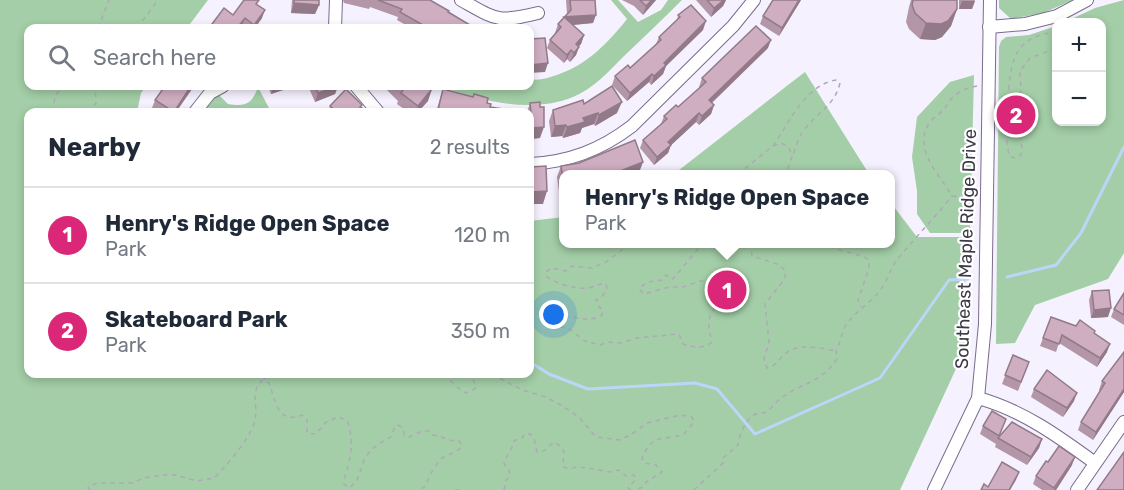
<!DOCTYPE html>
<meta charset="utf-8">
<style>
body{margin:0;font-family:Rubik,sans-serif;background:#f6f6f7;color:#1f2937}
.controls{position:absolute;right:18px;top:18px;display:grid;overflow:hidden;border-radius:12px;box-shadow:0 3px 9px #0003}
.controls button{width:54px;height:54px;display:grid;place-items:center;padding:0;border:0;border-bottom:2px solid #e0e1e3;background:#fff;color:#1f2937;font:30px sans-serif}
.you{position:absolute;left:554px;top:315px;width:21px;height:21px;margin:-15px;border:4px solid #fff;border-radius:50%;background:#1a73e8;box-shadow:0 0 0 9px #1a73e833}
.badge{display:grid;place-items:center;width:39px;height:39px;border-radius:50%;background:#db2777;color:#fff;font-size:20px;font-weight:700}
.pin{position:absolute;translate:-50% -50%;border:3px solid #fff;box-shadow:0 2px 6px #0006}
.popup{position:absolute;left:559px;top:170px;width:336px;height:78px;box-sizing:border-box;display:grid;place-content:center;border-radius:12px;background:#fff;filter:drop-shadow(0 2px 4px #0005);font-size:20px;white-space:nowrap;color:#747a83}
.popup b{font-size:22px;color:#1f2937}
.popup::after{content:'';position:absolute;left:50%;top:100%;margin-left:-12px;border:12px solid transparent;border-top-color:#fff}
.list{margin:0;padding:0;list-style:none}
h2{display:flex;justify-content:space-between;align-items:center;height:78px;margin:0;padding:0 24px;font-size:26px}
h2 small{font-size:20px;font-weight:400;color:#747a83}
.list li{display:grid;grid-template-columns:39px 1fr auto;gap:18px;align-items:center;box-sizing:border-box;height:96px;padding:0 24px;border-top:2px solid #e0e1e3}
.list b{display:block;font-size:22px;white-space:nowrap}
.list p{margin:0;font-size:20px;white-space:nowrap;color:#747a83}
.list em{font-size:20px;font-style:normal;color:#747a83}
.icon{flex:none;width:33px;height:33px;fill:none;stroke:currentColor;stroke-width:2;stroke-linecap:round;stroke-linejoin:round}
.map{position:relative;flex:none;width:1124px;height:490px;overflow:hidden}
.search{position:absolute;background:#fff;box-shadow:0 3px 9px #0003;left:24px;top:24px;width:510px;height:66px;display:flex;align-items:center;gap:15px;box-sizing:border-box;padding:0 21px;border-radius:12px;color:#747a83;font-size:22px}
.panel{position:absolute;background:#fff;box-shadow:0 3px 9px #0003;left:24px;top:108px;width:510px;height:270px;border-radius:12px}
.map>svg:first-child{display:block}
.green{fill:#a3cea7}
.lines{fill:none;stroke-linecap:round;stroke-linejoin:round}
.stream{stroke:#bbd6f9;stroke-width:3}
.minor-casing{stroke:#796d8b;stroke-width:14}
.path{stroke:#aea9b6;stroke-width:1.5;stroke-dasharray:4.5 4.5;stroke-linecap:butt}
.minor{stroke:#fff;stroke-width:12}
.wall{fill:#b396a7}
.shaded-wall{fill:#927a88}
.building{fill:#d0aec2;stroke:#927a88;stroke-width:1.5}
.labels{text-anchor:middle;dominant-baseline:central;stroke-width:4.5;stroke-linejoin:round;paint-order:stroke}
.street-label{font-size:18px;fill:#3d3846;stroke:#fff}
</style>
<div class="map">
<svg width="1124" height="490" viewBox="0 0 1124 490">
<rect width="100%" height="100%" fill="#f6f1fe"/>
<g class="green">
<polygon points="0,0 208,0 187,28 28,28 28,86 146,86 141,93 137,112 28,112 28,374 530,374 530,221 563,217 564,244 891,244 891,203 917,237 964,237 967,340 960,356 961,358 900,490 0,490"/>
<path d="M 611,0 L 618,0 L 638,22 L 661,10 L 668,0 L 682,0 C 663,19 643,38 623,57 C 608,72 593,89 573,97 C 531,114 481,101 440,86 L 530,86 L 530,79 C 540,81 547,78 557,75 C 588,64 607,44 627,19 Z"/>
<polygon points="999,0 1073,0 1043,13 1011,19 999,8"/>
<polygon points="1124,0 1124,253 1108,279 1035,305 1015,343 996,344 999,47 1001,41 1006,37 1029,35 1056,26 1056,122 1102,122 1102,22 1065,22 1095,8"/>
<polygon points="805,72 869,174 674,174 788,85"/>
<polygon points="974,75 970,233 930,233 917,214 917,191 912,157 917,117 950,82"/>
<path d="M 258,87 L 271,112 L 203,112 L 218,94 L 228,104 C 246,107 252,104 258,87 Z"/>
</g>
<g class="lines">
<g class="stream">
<polyline points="1007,277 1056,265 1081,233 1124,147"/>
<polyline points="530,362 549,374 588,389 695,383 717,389 755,434 880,378 949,280 968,279"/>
</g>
<defs>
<g id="minor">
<path d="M 461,0 C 497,20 497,23 538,13"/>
<polyline points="989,27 1025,24 1057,16 1087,0"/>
<polyline points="335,28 336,0"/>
<polyline points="356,86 378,112"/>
<polyline points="195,112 210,93 223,86"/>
<path d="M 530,164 C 569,162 601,150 632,126 L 733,26 L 754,0"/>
<path d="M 978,398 C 1022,410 1058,436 1095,463"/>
<polyline points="934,490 978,398 985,324 990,0"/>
<polyline points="1077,490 1124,422"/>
</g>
</defs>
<use href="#minor" class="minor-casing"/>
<g class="path">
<polyline points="98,28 109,0"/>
<polyline points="137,28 158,0"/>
<path d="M 977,86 C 968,88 958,91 952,98 C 949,101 947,106 944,109 C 940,114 934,117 930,122 C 911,148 940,175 952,196 L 977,199"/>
<polyline points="53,112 55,95 65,86"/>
<polyline points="88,112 96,103 95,86"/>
<polyline points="999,124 1006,136 1009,156 1015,158 1021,155 1022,149 1017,114 1021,89 1020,71 1030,58 1056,48"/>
<path d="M 1002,125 C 1016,85 997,38 1056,32"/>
<path d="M 773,146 C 789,123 805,85 836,80 L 840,83 C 835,105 817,113 804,130 C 798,137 796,148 792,157"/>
<polyline points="738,174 773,146 781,143 789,147 792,157 786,174"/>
<path d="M 630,244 L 606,262 L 592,268 L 572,266 L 566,271 L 552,268 L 547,271 L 546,276 C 555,283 576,290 588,288 C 595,287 599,283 606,284 L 607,288 L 602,297 L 596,300 L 598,306 L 603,310 L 602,315 C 583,326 571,310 558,321 L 561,327 L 568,328 L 585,341 L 600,345 L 608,342 L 620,343 L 637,338 L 679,334 L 683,344 C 693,347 702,349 711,343 C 712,336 708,331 709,324 C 709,305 727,301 733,288 L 729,283 L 700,281 L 683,287 L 669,287 L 644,294 L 639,289 L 647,282 L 663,280 L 666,275 L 673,279 L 702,244"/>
<path d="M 755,244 L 751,249 L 752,256 L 780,265 L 786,272 L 784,280 L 765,304 L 769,342 L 764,359 L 767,368 C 781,363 776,361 786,353 C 798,343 821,348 835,351"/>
<path d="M 832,244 L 834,248 C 846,253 859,253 869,260 L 869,268 L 858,300 L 861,307"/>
<path d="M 444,374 C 451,380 457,389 466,393 L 476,388 L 474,381 L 467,374"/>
<path d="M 492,374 L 522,390 L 546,397 L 561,405 L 579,417 L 596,437 L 620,440 L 632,434 L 647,423 L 680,415 L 692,417 L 694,422 L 684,434 C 662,442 654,431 642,458 L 644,463 L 656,465 L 662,472 L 646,482 L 643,487 L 635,490"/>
<polyline points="264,379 271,374"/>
<path d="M 90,490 L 88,488 L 90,485 L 100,483 L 133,483 L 143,478 L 171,474 L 197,481 L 214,478 C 227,465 251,438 255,420 C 258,406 250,388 263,380 L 269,383 C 276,401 277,425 302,415 L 307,419 L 307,433 L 316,434 L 325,423 L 337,417 L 347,420 C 353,435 352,454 347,470 C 345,475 344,479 344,484 L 349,488 C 360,480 359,473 363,463 C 368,449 380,443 392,436 L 394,428 L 398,425 L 403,428 L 404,435 L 409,437 L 422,431 L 430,431 L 433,435 C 444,437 447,441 459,441 L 462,445 C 458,454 448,453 441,459 C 435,466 428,477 426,486 L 419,490"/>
<polyline points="455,490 461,490"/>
<path d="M 504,490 L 506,480 L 510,476 L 509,470 L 504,464 C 506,455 512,451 514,441 L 523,437 L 524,434 L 530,434 L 534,438 L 537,452 L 544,451 L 554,442 C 568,450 563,453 563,467 L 570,469 L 576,467 L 588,468 L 609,472 L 619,470 L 626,476 L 634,475 L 636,479 L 628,488 L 631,490"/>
<path d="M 694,490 C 704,480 714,472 724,462 L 723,458 L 738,445 C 739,436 746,417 756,414 C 761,412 761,414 766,412 C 771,409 775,403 780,399 C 802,382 820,384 837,359 L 836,351 C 840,343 842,332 846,325 C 855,312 869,304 879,292 C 888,281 890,267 900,256 C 917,236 935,217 952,196"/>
</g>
<use href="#minor" class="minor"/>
</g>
<g class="wall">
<polygon points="292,0 319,0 319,5 315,14 291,13"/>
<polygon points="343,0 430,0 475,28 411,28 397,20 398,17 370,7 369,9 344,3"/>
<polygon points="566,0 595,0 593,23 573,25 584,35 581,44 579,46 576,55 570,62 567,59 564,63 547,48 550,40 556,33 555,33 558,24 567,14"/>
<polygon points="622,0 656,0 643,15 634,6"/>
<polygon points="696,0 726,0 723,6 711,17"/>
<polygon points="801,0 779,36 760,24 763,16"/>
<polygon points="911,0 957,0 957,9 951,26 942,37 935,40 920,39 909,29 906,22 909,7"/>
<polygon points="959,0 975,0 972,9 959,9"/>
<polygon points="258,5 262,18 255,28 245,28 242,26 209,28 233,15"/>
<polygon points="678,15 703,30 666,66 663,74 651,85 649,82 627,101 612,85 615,76 630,68 656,44 659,37 677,21"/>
<polygon points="768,48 712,103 714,105 711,114 699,125 696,122 671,145 668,153 654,165 640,148 643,140 661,124 664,116 678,107 700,88 699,87 702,78"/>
<polygon points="165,86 194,86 176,112 158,112 152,108 155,100"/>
<polygon points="268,86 290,86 289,88 271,94"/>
<polygon points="308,86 338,86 335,94 315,102"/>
<polygon points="383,86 428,86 428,101 418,112 408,112 397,104 398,101"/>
<polygon points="443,89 487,103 490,107 524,112 436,112"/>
<polygon points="530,103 540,138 530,139 530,112 527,112"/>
<polygon points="584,104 617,113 595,126 594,124 582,128 580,133 563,138 562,136 551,137 549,121 553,110"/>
<polygon points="330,106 361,107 368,112 328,112"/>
<polygon points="579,163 639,173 564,174 564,198 560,198 557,177 561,166"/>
<polygon points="1092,291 1108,317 1091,318 1089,300"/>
<polygon points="1124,293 1124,325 1111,317 1114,309"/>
<polygon points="1051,317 1094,333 1107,352 1097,367 1059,343 1056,352 1040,346"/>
<polygon points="1013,355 1029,362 1018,391 1002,384"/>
<polygon points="1102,381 1124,392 1093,440 1078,430 1081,422 1100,391 1099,390"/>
<polygon points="1034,389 1074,401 1063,417 1031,397"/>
<polygon points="1006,419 998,437 1042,439 1039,448 1027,465 995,447 996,444 980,434 983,426"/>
<polygon points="1048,462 1072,465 1056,490 1042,490 1033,484 1036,476"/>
</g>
<g class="shaded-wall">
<polygon points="652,0 656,0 643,15 646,6"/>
<polygon points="724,0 726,0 723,6 711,17 714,8"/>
<polygon points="799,0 801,0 779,36 782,28"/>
<polygon points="962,1 975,1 972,9 959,9"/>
<polygon points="294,3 319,5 315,14 291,13"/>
<polygon points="957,9 951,26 942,37 935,40 920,39 926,23"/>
<polygon points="265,10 262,18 255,28 253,28 254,25"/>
<polygon points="596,15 593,23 561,26 564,17"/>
<polygon points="245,18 242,26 240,28 237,28"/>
<polygon points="706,21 703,30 666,66 663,74 651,85 654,76 664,63"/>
<polygon points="584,35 581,44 573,52 576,44"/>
<polygon points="771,40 768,48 706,108 709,100"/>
<polygon points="579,47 576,55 570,62 574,53"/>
<polygon points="571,50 567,59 564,63 567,55"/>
<polygon points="548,63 545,72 530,73 530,65"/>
<polygon points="652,74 649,82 627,101 630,93"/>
<polygon points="191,86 194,86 176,112 174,112"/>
<polygon points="274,86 290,86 289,88 271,94"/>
<polygon points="338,86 335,94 315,102 318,93"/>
<polygon points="432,89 428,101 418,112 416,112 418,106"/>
<polygon points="622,102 617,113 595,126 599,115"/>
<polygon points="714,105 711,114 699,125 702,116"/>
<polygon points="598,113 594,124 582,128 580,133 563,138 567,127 583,118"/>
<polygon points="699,113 696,122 667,149 671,145 668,153 654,165 657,157 668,142"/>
<polygon points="566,125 562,136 551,137 555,126"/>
<polygon points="544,127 540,138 530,139 530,128"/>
<polygon points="643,162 639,173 635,174 613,174"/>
<polygon points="564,188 564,198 560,198"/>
<polygon points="547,191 543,204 530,204 530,192"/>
<polygon points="1111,308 1108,317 1091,318 1094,310"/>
<polygon points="1110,344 1107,352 1097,367 1100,358"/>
<polygon points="1124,389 1124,392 1093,440 1096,432"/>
<polygon points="1077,393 1074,401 1063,417 1067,408"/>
<polygon points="1042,439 1039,448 1027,465 1031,457"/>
<polygon points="1075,457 1072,465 1056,490 1054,490"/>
<polygon points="1019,472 1016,480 1010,490 1009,490"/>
</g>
<g class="building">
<polygon points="244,0 259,0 256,4 265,10 254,25 245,18 237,28 205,28 207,26 209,28 224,8 233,15"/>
<polygon points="294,0 319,0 319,5 294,3"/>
<polygon points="378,0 430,0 449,11 448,12 475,28 428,28 400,12 402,9"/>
<polygon points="570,0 595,0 596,15 564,17 584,35 576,44 579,47 574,53 571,50 567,55 550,40 561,27 558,24 571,10"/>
<polygon points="640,0 652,0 646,6"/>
<polygon points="707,0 724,0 714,8"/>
<polygon points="773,0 799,0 782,28 763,16"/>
<polygon points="913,0 957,0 957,9 948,21 941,24 926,23 915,13 912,5"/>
<polygon points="691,5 706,21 664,63 666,65 654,76 652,74 630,93 615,76 628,65 630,68 661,40 659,37 680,17 678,15"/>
<polygon points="480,25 486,28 478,28"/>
<polygon points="756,26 771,40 709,100 714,105 702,116 699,113 668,142 671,145 657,157 643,140 667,119 664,116 676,105 678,107 706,82 702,78"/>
<polygon points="545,38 548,63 530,65 530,39"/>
<polygon points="165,86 191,86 174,112 155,100"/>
<polygon points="315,86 337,86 318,93"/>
<polygon points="398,86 428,86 432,89 418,106 401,93 403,90"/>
<polygon points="612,86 622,102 599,115 598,113 583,118 585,122 567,127 566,125 555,126 553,110 583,100 584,104"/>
<polygon points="346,89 362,105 360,107 368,112 337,112 330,106"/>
<polygon points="443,89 473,97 474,94 488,98 487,103 491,104 490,107 524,112 446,112 438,110"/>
<polygon points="540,102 540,107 544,107 544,127 530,128 530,113 531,113 530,103"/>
<polygon points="635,140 643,162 613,174 564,174 564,184 561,166 579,163"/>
<polygon points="546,166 547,191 530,192 530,167"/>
<polygon points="1109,290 1111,308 1094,310 1092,291"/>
<polygon points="1124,293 1124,315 1114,309"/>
<polygon points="1051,317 1076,326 1080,320 1095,331 1094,333 1110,344 1100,358 1062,335 1059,344 1043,338"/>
<polygon points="1124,352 1124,389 1096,432 1081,422 1105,383 1102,381"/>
<polygon points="1013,355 1029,362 1021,382 1005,375"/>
<polygon points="1047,370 1077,393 1067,408 1034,389"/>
<polygon points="992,411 1006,419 999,436 983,426"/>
<polygon points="1012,422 1042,439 1031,457 998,438"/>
<polygon points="1059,446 1075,457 1054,488 1036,476 1046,461 1048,462"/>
<polygon points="1124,452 1124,490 1097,490"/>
<polygon points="1002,462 1019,472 1009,490 981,490 984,484 988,487"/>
</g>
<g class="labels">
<g class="street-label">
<text transform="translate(966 249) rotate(-88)">Southeast Maple Ridge Drive</text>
</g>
</g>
</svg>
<div class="controls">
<button>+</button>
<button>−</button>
</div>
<div class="you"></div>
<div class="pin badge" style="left:727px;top:290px">1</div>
<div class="popup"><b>Henry's Ridge Open Space</b>Park</div>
<div class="pin badge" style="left:1016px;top:115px">2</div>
<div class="search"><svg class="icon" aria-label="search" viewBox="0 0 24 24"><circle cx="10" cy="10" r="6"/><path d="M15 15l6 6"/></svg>Search here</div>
<section class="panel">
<h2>Nearby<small>2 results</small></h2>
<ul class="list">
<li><span class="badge">1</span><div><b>Henry's Ridge Open Space</b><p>Park</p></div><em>120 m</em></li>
<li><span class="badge">2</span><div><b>Skateboard Park</b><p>Park</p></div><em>350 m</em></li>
</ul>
</section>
</div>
